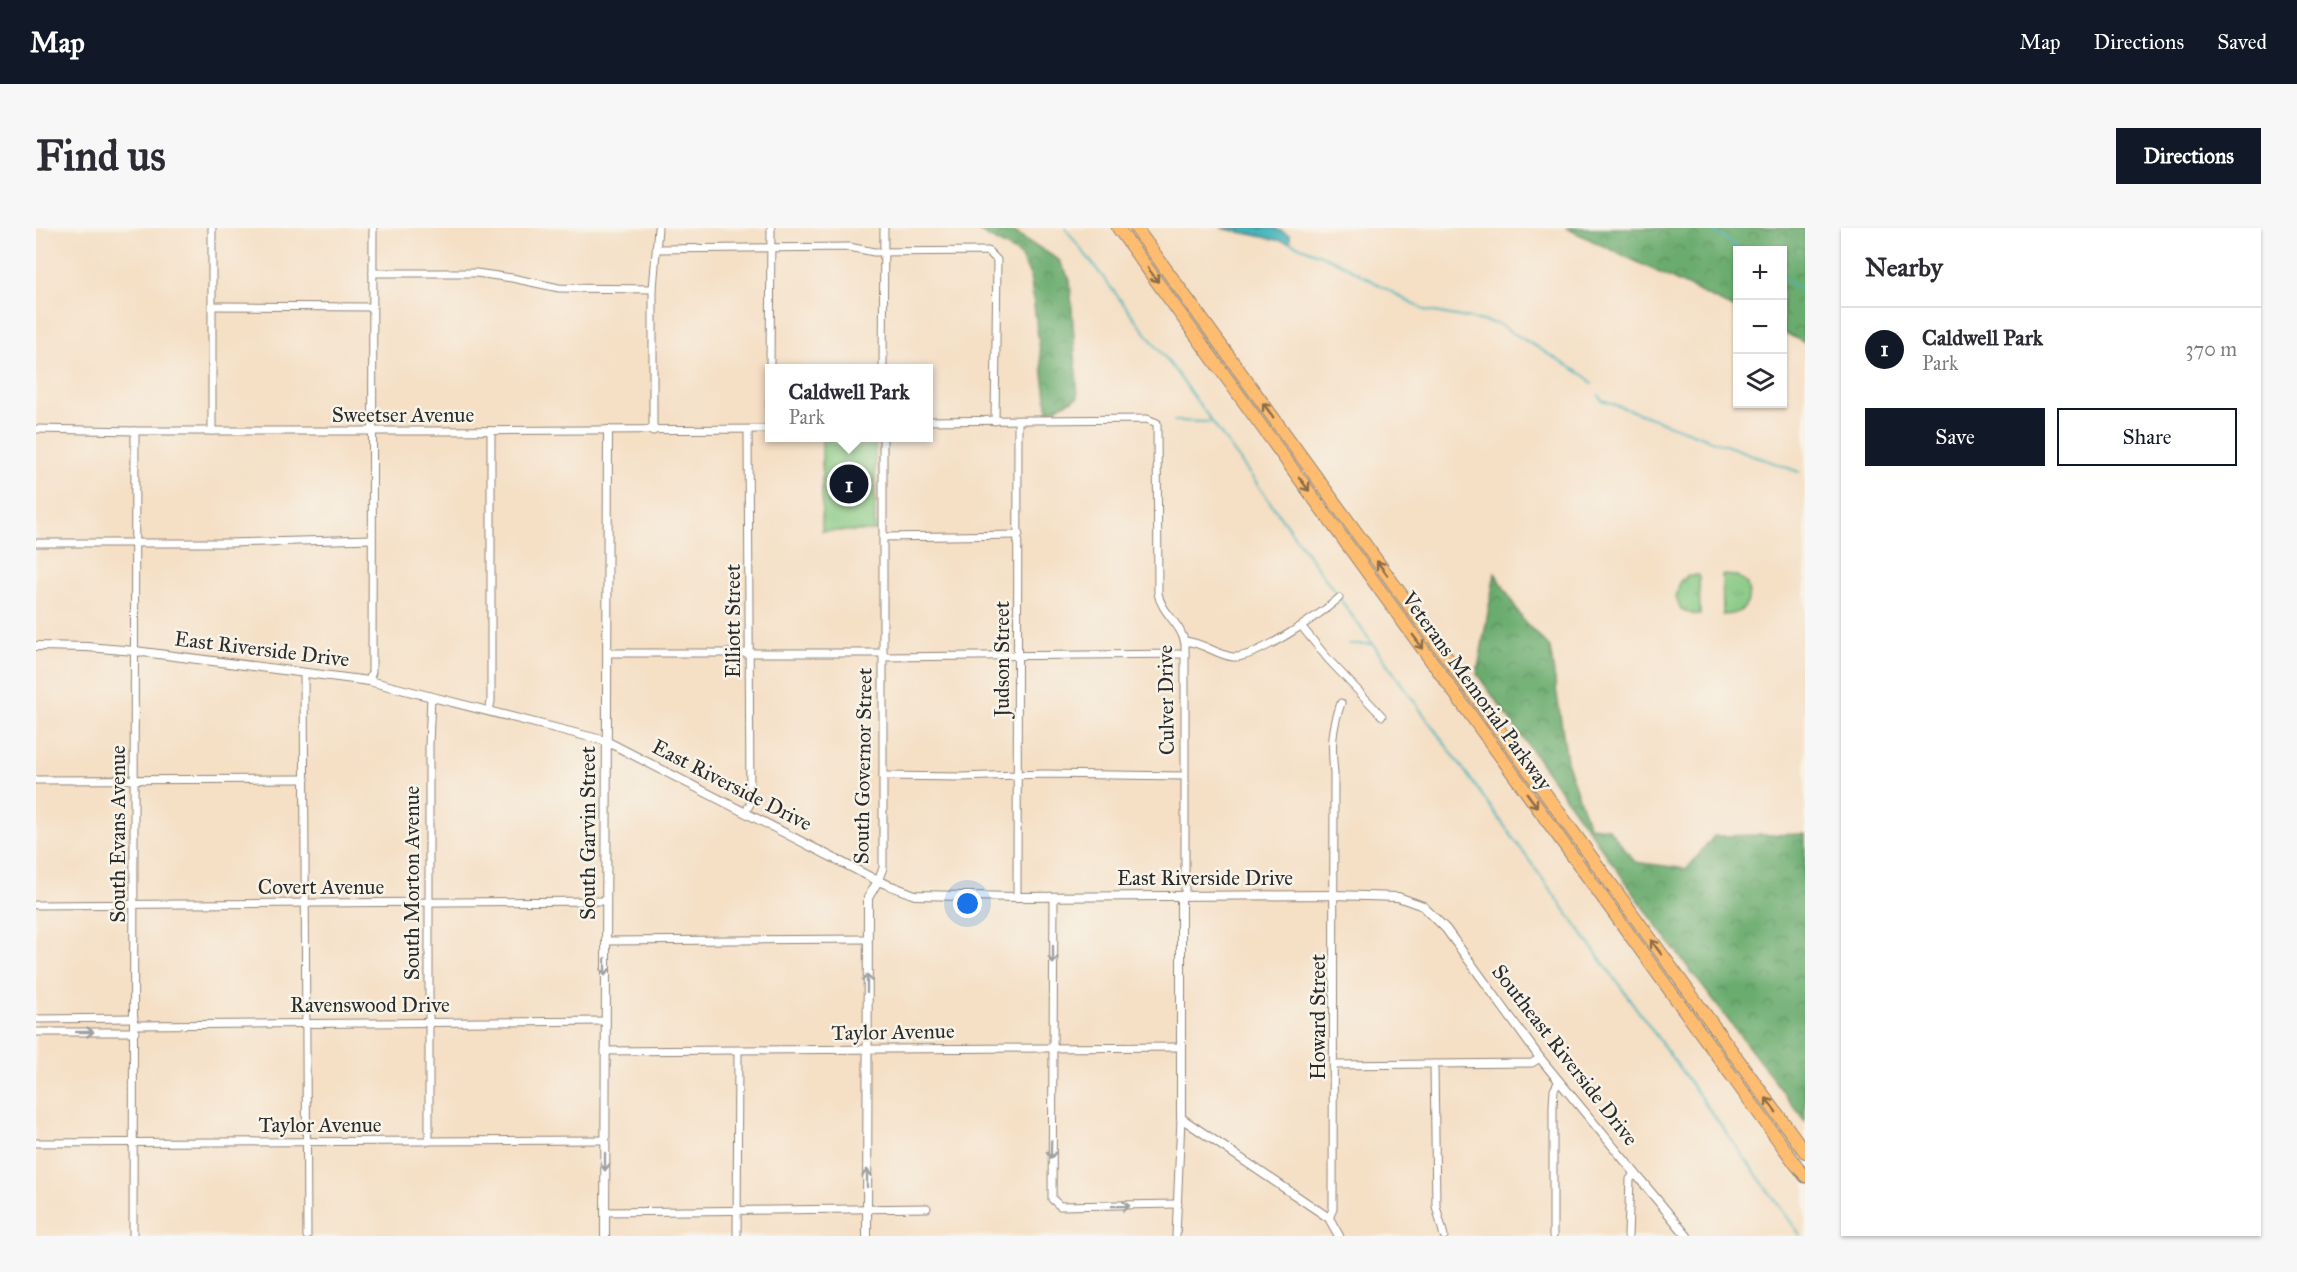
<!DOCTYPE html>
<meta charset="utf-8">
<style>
body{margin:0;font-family:"IM FELL Great Primer",serif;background:#f7f7f7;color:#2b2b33}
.controls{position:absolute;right:18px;top:18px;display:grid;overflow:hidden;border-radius:0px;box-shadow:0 2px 4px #0004}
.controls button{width:54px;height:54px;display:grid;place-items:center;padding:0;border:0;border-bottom:2px solid #e1e1e2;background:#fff;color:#2b2b33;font:30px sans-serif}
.you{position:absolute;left:932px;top:676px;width:21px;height:21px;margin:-15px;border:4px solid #fff;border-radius:50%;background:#1a73e8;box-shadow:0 0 0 9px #1a73e833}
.badge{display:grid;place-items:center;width:39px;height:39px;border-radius:50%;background:#111827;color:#fff;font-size:20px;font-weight:700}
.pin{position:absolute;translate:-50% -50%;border:3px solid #fff;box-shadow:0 2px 6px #0006}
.popup{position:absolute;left:729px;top:136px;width:168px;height:78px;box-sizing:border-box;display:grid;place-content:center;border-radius:0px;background:#fff;filter:drop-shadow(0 2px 4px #0005);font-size:20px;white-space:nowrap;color:#7c7c81}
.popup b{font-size:22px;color:#2b2b33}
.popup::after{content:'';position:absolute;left:50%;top:100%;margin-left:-12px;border:12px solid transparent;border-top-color:#fff}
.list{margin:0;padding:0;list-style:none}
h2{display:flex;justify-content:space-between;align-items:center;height:78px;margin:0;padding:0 24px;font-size:26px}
h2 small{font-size:20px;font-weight:400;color:#7c7c81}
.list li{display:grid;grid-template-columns:39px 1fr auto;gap:18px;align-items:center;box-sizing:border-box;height:84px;padding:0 24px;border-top:2px solid #e1e1e2}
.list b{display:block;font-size:22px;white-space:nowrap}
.list p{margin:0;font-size:20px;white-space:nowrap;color:#7c7c81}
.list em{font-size:20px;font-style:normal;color:#7c7c81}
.actions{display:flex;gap:12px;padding:18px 24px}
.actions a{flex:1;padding:14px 0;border:2px solid #111827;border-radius:0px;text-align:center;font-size:21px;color:#111827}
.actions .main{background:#111827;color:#fff}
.icon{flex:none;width:33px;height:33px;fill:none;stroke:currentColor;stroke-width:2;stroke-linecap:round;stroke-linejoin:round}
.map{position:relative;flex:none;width:1769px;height:1008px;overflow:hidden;border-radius:0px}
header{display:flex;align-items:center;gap:36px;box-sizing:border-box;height:84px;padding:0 30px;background:#111827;color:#fff}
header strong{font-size:28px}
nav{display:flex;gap:33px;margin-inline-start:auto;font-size:21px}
.intro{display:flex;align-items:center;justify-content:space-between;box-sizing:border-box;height:144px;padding:0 36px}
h1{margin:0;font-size:42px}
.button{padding:15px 27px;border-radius:0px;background:#111827;color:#fff;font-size:21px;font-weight:700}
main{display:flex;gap:36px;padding:0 36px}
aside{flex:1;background:#fff;border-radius:0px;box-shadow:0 2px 4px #0004}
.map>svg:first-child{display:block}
.grass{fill:url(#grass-tufts);stroke:#577956;stroke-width:1.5}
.forest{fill:url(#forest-crowns);stroke:#4a6c4c;stroke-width:1.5}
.park{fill:#83c780;stroke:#577956;stroke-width:1.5}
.water{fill:url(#water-ripples);stroke:#387074;stroke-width:1.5}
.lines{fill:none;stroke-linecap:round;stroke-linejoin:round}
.stream{stroke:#46b5bc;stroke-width:2}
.minor-casing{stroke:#908578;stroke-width:9}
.tertiary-casing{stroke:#908578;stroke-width:10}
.trunk-casing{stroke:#908578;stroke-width:13}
.motorway-casing{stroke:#908578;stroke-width:14}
.minor{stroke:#fff;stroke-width:7}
.tertiary{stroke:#fff;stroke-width:8}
.trunk{stroke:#febc70;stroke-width:10}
.motorway{stroke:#febc70;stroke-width:12}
.oneway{stroke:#8a6c4a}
.oneway2{stroke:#a0a0a0}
.labels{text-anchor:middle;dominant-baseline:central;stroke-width:5;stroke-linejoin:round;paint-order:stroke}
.street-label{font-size:21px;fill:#2b2b2b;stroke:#f7f3e8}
</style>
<header>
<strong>Map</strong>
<nav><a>Map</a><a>Directions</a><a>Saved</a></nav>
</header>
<div class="intro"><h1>Find us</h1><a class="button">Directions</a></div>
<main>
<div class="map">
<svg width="1769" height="1008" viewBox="0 0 1769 1008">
<defs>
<pattern id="grass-tufts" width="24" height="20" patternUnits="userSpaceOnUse" patternTransform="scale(1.5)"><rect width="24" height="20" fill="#83c780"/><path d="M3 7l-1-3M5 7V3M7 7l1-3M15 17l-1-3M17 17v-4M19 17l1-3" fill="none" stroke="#6ba269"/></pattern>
<pattern id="forest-crowns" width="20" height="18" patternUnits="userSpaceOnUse" patternTransform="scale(1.5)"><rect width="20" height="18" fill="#6aac6e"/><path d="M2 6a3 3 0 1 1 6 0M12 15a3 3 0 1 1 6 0" fill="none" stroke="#578c5b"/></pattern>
<pattern id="water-ripples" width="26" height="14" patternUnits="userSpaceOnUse" patternTransform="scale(1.5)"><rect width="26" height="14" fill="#46b5bc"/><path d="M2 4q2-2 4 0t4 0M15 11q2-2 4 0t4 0" fill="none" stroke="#3b9399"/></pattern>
</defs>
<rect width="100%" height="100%" fill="#f7f3e8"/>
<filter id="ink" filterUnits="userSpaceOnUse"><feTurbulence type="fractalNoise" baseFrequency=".0167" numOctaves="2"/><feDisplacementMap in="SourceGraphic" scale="12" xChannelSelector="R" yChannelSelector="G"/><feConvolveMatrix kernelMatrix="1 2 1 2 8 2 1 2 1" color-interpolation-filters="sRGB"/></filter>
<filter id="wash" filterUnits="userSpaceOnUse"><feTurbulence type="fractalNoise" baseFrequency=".008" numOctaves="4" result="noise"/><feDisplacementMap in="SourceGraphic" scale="24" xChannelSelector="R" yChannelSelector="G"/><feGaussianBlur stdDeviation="1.35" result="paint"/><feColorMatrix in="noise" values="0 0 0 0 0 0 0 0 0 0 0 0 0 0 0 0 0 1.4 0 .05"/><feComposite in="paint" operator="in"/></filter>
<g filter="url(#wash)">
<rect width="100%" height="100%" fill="#f5dfc5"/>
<g class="grass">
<polygon points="1662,347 1663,349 1664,387 1656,386 1645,381 1640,370 1644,353 1652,348"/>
<path d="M 1686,347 L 1701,348 L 1711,356 C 1717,377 1707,386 1687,387 Z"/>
</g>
<g class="forest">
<polygon points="937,0 972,0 1023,32 1034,52 1042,169 1012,184 994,47 983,26"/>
<polygon points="1530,0 1769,0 1769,115 1747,104 1746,22 1702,22 1701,82"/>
<polygon points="1459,345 1487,392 1514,420 1532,539 1553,598 1572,600 1599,634 1651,641 1678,608 1769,606 1769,893 1632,713 1441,446"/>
</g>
<rect class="park" x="786" y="210" width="53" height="93"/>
<polygon class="water" points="1185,0 1238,0 1253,7 1255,15"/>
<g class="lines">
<g class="stream">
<polyline points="1029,0 1137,140 1765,1008"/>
<polyline points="1673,0 1706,22"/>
<polyline points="1253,14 1304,35 1388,82 1462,96 1551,149 1556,156"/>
<polyline points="1746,50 1769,63"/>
<polyline points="1563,167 1566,172 1763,244"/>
<polyline points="1138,193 1174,194"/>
<polyline points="1313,416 1336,416"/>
</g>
</g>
</g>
<g filter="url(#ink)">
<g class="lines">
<defs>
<g id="minor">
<polyline points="622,21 813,19 838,24 952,23 961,32 959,193"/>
<polyline points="337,45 440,45 476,50 523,60 617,61"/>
<polyline points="177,78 336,79"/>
<polyline points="734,140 735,0"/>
<polyline points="847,140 848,0"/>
<path d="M 892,193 L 1111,191 L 1121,195 L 1122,365 C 1125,385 1146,396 1149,416 L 1149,668"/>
<polyline points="0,201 99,203 399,203 734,201"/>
<polyline points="733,201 734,171"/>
<polyline points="176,203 176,0"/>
<polyline points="617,203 617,61 622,0"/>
<polyline points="847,309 983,307"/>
<polyline points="0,315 194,315 336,311"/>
<polyline points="1266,399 1292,431 1346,488"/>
<path d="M 1149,413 C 1168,415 1181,427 1197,429 C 1220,431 1286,385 1303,370"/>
<polyline points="571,425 847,425"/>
<polyline points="847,429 1149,426"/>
<polyline points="268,445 271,1008"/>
<polyline points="333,453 336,444 337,0"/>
<polyline points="453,482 455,474 455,203"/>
<polyline points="847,548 925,549 1008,546 1148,548"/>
<polyline points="0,552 269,551"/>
<polyline points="710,583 714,576 712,202"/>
<polyline points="842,653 847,640 847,210"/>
<polyline points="981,669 982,193"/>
<polyline points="1018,669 1016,971 1024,978 1142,976"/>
<polyline points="0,677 570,673"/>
<polyline points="570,713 832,711"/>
<polyline points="0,791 98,790"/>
<polyline points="99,797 569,793"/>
<polyline points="0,804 99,804"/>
<polyline points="569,823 1145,819"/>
<polyline points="1398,836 1400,978 1408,1008"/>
<polyline points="1299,837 1496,835 1504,830"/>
<polyline points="393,913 393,517 395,468"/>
<polyline points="0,915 569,912"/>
<polyline points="569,984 891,980"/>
<path d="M 1293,990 L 1297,981 L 1298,545 C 1295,517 1296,501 1305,475"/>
<polyline points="97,1008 99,203"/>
<polyline points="701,1008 702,823"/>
<polyline points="1140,1008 1145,890"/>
<polyline points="1517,1008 1517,878 1518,862 1523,853"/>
<polyline points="1592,1008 1594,951 1600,946"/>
</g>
<g id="tertiary">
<polyline points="0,418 51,419 99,423 333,453 570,513 842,653 879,667 981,669 1297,667 1362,669 1387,678 1410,701 1504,830 1651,1008"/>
<polyline points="1145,668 1145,890 1293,990 1303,1008"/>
<polyline points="569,1008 572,202"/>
<polyline points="831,1008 832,670 842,653"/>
</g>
<polyline id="trunk" points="1761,938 1769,949"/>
<g id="motorway">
<polyline points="1082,0 1761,938"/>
<polyline points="1100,0 1769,924"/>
</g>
</defs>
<use href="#minor" class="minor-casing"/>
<use href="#tertiary" class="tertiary-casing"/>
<use href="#trunk" class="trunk-casing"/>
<use href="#motorway" class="motorway-casing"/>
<use href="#minor" class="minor"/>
<use href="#tertiary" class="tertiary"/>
<use href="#trunk" class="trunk"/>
<use href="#motorway" class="motorway"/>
</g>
<defs><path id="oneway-shaft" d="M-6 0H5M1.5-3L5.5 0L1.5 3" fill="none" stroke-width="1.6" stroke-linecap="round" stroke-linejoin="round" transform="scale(1.5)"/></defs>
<g class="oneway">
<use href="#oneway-shaft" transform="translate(1117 47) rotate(54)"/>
<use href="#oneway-shaft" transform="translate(1232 182) rotate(-126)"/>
<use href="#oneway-shaft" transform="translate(1268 256) rotate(54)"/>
<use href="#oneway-shaft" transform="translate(1346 340) rotate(-126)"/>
<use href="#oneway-shaft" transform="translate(1382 414) rotate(54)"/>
<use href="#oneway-shaft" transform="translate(1496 572) rotate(54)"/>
<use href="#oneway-shaft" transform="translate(1620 719) rotate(-126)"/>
<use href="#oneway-shaft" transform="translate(1735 877) rotate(-126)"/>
</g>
<g class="oneway2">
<use href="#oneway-shaft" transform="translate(1017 727) rotate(90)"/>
<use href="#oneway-shaft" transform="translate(569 739) rotate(90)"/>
<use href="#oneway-shaft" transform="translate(831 755) rotate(-90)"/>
<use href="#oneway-shaft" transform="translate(49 804)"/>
<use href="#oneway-shaft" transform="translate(1015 922) rotate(91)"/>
<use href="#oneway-shaft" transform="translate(569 934) rotate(90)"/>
<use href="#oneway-shaft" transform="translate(831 950) rotate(-90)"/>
<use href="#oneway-shaft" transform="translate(1085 978) rotate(-1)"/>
</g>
</g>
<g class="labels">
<g class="street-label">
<text x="367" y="187">Sweetser Avenue</text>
<text transform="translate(697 393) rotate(-90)">Elliott Street</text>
<text transform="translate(226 421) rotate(7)">East Riverside Drive</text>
<text transform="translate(966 431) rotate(-90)">Judson Street</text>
<text transform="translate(1441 463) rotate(54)">Veterans Memorial Parkway</text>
<text transform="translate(1130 472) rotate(-91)">Culver Drive</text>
<text transform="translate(827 538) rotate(-89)">South Governor Street</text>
<text transform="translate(696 557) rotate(27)">East Riverside Drive</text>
<text transform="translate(552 605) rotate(-90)">South Garvin Street</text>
<text transform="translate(82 606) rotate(-90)">South Evans Avenue</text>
<text x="1169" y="650">East Riverside Drive</text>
<text transform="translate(376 655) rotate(-90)">South Morton Avenue</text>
<text x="285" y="659">Covert Avenue</text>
<text x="334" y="777">Ravenswood Drive</text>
<text transform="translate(1282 789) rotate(-90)">Howard Street</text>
<text transform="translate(857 804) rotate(-1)">Taylor Avenue</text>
<text transform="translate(1529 827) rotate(52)">Southeast Riverside Drive</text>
<text x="284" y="897">Taylor Avenue</text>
</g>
</g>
</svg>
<div class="controls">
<button>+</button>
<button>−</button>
<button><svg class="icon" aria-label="layers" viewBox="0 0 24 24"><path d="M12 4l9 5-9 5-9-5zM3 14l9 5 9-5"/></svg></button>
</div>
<div class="you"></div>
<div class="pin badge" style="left:813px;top:256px">1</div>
<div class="popup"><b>Caldwell Park</b>Park</div>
</div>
<aside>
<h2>Nearby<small></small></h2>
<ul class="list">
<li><span class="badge">1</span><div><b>Caldwell Park</b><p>Park</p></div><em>370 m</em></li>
</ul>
<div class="actions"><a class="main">Save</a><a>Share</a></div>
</aside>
</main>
